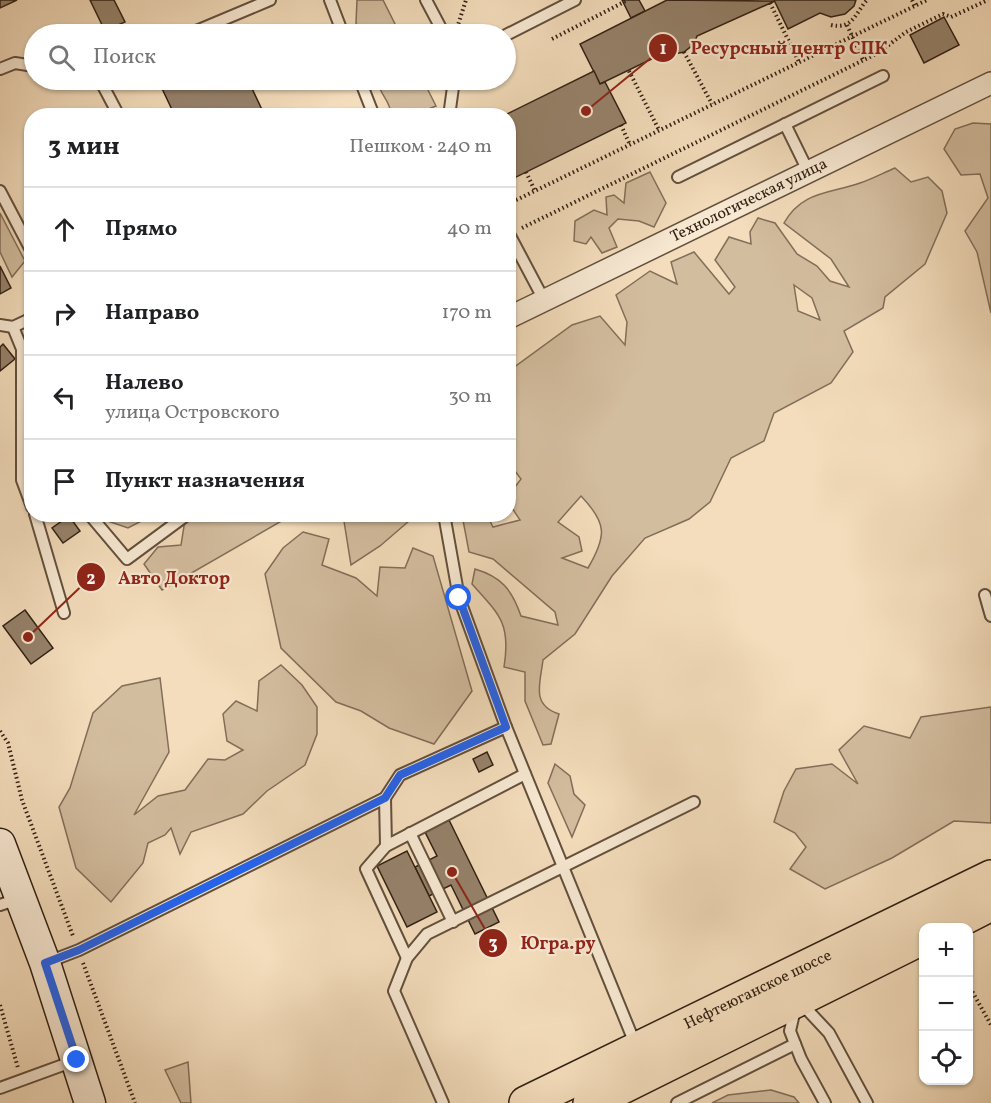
<!DOCTYPE html>
<html lang="ru">
<meta charset="utf-8">
<style>
body{margin:0;font-family:Vollkorn,serif;background:#f6f6f6;color:#202124}
.controls{position:absolute;right:18px;bottom:18px;display:grid;overflow:hidden;border-radius:12px;box-shadow:0 2px 4px #0004}
.controls button{width:54px;height:54px;display:grid;place-items:center;padding:0;border:0;border-bottom:2px solid #e0e0e0;background:#fff;color:#202124;font:30px sans-serif}
.stop{position:absolute;width:18px;height:18px;margin:-14px;border:4px solid #2563eb;border-radius:50%;background:#fff}
.stop.end{background:#2563eb;border-color:#fff;box-shadow:0 2px 6px #0008}
.list{margin:0;padding:0;list-style:none}
h2{display:flex;justify-content:space-between;align-items:center;height:78px;margin:0;padding:0 24px;font-size:26px}
h2 small{font-size:20px;font-weight:400;color:#757577}
.list li{display:grid;grid-template-columns:39px 1fr auto;gap:18px;align-items:center;box-sizing:border-box;height:84px;padding:0 24px;border-top:2px solid #e0e0e0}
.list b{display:block;font-size:22px;white-space:nowrap}
.list p{margin:0;font-size:20px;white-space:nowrap;color:#757577}
.list em{font-size:20px;font-style:normal;color:#757577}
.icon{flex:none;width:33px;height:33px;fill:none;stroke:currentColor;stroke-width:2;stroke-linecap:round;stroke-linejoin:round}
.map{position:relative;flex:none;width:991px;height:1103px;overflow:hidden}
.search{position:absolute;background:#fff;box-shadow:0 2px 4px #0004;left:24px;top:24px;width:492px;height:66px;display:flex;align-items:center;gap:15px;box-sizing:border-box;padding:0 21px;border-radius:33px;color:#757577;font-size:22px}
.panel{position:absolute;background:#fff;box-shadow:0 2px 4px #0004;left:24px;top:108px;width:492px;height:414px;border-radius:24px}
.map>svg:first-child{display:block}
.green{fill:#d3bd9f;stroke:#826e59;stroke-width:1.5;fill-rule:evenodd}
.building{fill:#96826b;stroke:#312013;stroke-width:1.5}
.lines{fill:none;stroke-linecap:round;stroke-linejoin:round}
.lane-casing{stroke:#624f3d;stroke-width:14}
.street-casing{stroke:#624f3d;stroke-width:24}
.secondary-casing{stroke:#312013;stroke-width:33}
.primary-casing{stroke:#312013;stroke-width:36}
.path{stroke:#312013;stroke-width:4;stroke-dasharray:1.5 3;stroke-linecap:butt}
.lane{stroke:#f8e9d3;stroke-width:10}
.street{stroke:#f8e9d3;stroke-width:21}
.secondary{stroke:#f8e9d3;stroke-width:30}
.primary{stroke:#f4ddbc;stroke-width:33}
.route{stroke:#2563eb;stroke-width:8}
.labels{text-anchor:middle;dominant-baseline:central;stroke-width:4.5;stroke-linejoin:round;paint-order:stroke}
.street-label{font-size:16px;fill:#312013;stroke:#f8e9d3}
.leader{fill:none;stroke:#8f2418;stroke-width:2}
.callout-dot{fill:#8f2418;stroke:#f8e9d3;stroke-width:2}
.mark-label{font-size:18px;text-anchor:middle;font-weight:bold;fill:#fff}
.callout-label{font-size:18px;text-anchor:middle;font-weight:bold;fill:#8f2418;stroke:#f8e9d3;stroke-width:4.5;stroke-linejoin:round;paint-order:stroke}
</style>
<div class="map">
<svg width="991" height="1103" viewBox="0 0 991 1103">
<rect width="100%" height="100%" fill="#f4ddbc"/>
<filter id="stains"><feTurbulence type="fractalNoise" baseFrequency=".00333" numOctaves="4"/><feColorMatrix values="0 0 0 0 .2 0 0 0 0 .09 0 0 0 0 .02 0 0 0 .5 -.17"/></filter>
<radialGradient id="worn" r=".72"><stop offset=".6" stop-color="#630" stop-opacity="0"/><stop offset="1" stop-color="#630" stop-opacity=".3"/></radialGradient>
<g class="green">
<polygon points="357,0 383,0 400,34 361,34 356,23"/>
<path d="M 378,80 L 423,80 L 436,106 L 413,115 L 391,115 C 391,100 378,94 378,80 Z"/>
<polygon points="973,123 991,124 991,313 977,252 965,231 988,198 980,174 961,175 944,149 955,129"/>
<path d="M 895,168 L 911,182 L 928,177 L 942,191 L 947,213 L 925,264 L 885,297 L 883,308 L 844,331 L 853,352 L 831,383 L 774,413 L 764,441 L 731,458 L 710,502 L 689,519 L 645,538 L 612,576 L 575,634 L 543,660 C 540,684 531,705 559,714 L 551,744 L 543,745 L 525,701 L 525,672 L 504,667 C 511,624 500,615 472,584 L 475,569 C 502,577 512,590 521,616 L 558,625 L 555,612 L 493,559 L 469,552 L 462,515 L 487,515 L 493,527 L 520,520 C 506,499 505,500 521,479 L 509,463 L 509,371 L 572,325 L 600,316 L 625,345 L 627,322 L 616,295 L 650,271 L 677,284 L 671,262 L 694,252 L 729,294 L 735,287 L 715,260 L 729,237 L 751,244 L 750,232 L 758,218 L 775,223 L 797,254 L 817,266 L 830,281 L 849,287 L 831,259 L 784,223 C 802,191 829,194 860,183 C 872,179 883,173 895,168 ZM 794,285 L 812,298 L 820,320 L 798,311 ZM 581,496 C 607,523 607,536 588,568 L 562,558 L 582,551 L 579,537 L 558,522 Z"/>
<polygon points="650,172 666,203 654,227 639,221 618,219 609,228 617,247 602,253 591,237 586,244 574,241 575,221 594,210 607,215 606,197 614,195 624,203 626,183"/>
<polygon points="0,213 25,261 12,277 0,252"/>
<polygon points="104,515 104,514 153,515 128,528 102,519"/>
<polygon points="209,515 292,515 162,590 144,564 158,547 181,545 185,520 206,518"/>
<polygon points="343,515 415,514 416,515 380,546 351,565"/>
<polygon points="303,532 329,539 322,565 356,578 377,596 380,567 405,568 413,548 433,556 472,691 434,744 389,728 361,711 336,702 281,648 265,574 283,548"/>
<polygon points="281,665 302,685 317,707 317,734 305,765 267,791 243,814 191,832 180,854 171,828 165,835 148,843 143,863 111,902 76,868 59,807 70,788 93,713 122,686 160,678 169,752 134,815 158,796 185,790 208,759 225,760 243,750 227,741 223,714 236,701 257,711 259,681"/>
<polygon points="991,707 991,823 954,821 892,858 825,889 790,869 806,847 795,833 774,822 784,791 796,769 832,764 858,784 839,750 864,726 910,738 921,717"/>
<polygon points="555,764 570,776 574,794 585,805 572,837 548,783"/>
<polygon points="188,1062 191,1103 181,1103 165,1070"/>
<polygon points="771,1090 794,1097 799,1103 712,1103 728,1095"/>
</g>
<g class="building">
<polygon points="0,0 17,0 0,8"/>
<polygon points="90,0 114,0 125,22 105,31"/>
<polygon points="622,0 639,0 645,11 631,18"/>
<polygon points="667,0 775,1 697,36 694,44 684,52 674,54 666,52 600,84 580,44"/>
<polygon points="774,0 856,0 854,6 845,14 831,17 820,13 788,29"/>
<polygon points="944,17 959,45 924,63 910,35"/>
<polygon points="594,71 600,84 605,82 626,123 508,181 508,116 503,116"/>
<polygon points="158,80 248,80 265,116 175,116"/>
<polygon points="0,266 11,288 0,294"/>
<polygon points="3,344 15,359 0,371 0,347"/>
<polygon points="69,516 80,531 63,543 52,528"/>
<polygon points="25,610 53,648 31,664 3,626"/>
<polygon points="487,752 493,765 479,772 473,759"/>
<polygon points="449,820 499,922 475,934 451,885 429,896 415,867 437,856 425,832"/>
<polygon points="407,851 437,912 407,927 377,866"/>
</g>
<g class="lines">
<defs>
<g id="lane">
<polyline points="330,0 343,34"/>
<polyline points="426,0 444,34"/>
<polyline points="189,34 270,0"/>
<polyline points="506,35 575,0"/>
<polyline points="0,69 15,63 34,66"/>
<polyline points="100,80 119,116"/>
<polyline points="360,80 374,116"/>
<polyline points="453,116 450,109 454,80"/>
<polyline points="785,124 809,173"/>
<polyline points="678,177 883,76"/>
<polyline points="0,191 32,252"/>
<polyline points="508,232 544,300"/>
<polyline points="0,325 13,327 32,318"/>
<polyline points="13,327 22,349 22,480 32,507"/>
<polyline points="35,514 64,613"/>
<polyline points="89,514 127,559 188,514"/>
<polyline points="444,514 459,598 506,727 636,1046"/>
<polyline points="985,595 991,616"/>
<polyline points="410,833 453,922"/>
<polyline points="386,846 385,798 400,775 506,727"/>
<polyline points="0,905 18,899"/>
<polyline points="407,958 366,869 386,846 525,774"/>
<polyline points="48,962 79,950 385,798"/>
<polyline points="800,1002 829,1033 867,1103"/>
<polyline points="795,1009 790,1031 801,1059 825,1103"/>
<polyline points="0,1088 74,1061"/>
<polyline points="443,1103 394,991 407,958 427,934 694,802"/>
<polyline points="677,1103 795,1044"/>
</g>
<g id="street">
<path id="s1" d="M 508,318 L 991,83"/>
</g>
<polyline id="secondary" points="0,844 45,963 90,1103"/>
<g id="primary">
<polyline points="944,928 991,904"/>
<path id="s2" d="M 526,1103 L 991,877"/>
<polyline points="590,1103 924,937"/>
</g>
</defs>
<use href="#lane" class="lane-casing"/>
<use href="#street" class="street-casing"/>
<use href="#secondary" class="secondary-casing"/>
<use href="#primary" class="primary-casing"/>
<g class="path">
<polyline points="912,0 915,6"/>
<polyline points="770,3 799,62"/>
<path d="M 831,25 C 853,30 856,12 867,0"/>
<polyline points="847,25 863,60"/>
<polyline points="457,28 466,0"/>
<polyline points="552,39 628,0"/>
<polyline points="684,52 712,104"/>
<polyline points="629,71 659,130"/>
<polyline points="621,125 630,145"/>
<polyline points="526,172 535,191"/>
<polyline points="508,204 927,0"/>
<polyline points="522,228 878,53 906,32 943,14 951,17 988,0"/>
<polyline points="0,731 8,743 22,800 73,936"/>
<polyline points="83,963 135,1103"/>
<polyline points="968,984 991,1025"/>
<polyline points="0,1005 18,1068"/>
</g>
<use href="#lane" class="lane"/>
<use href="#street" class="street"/>
<use href="#secondary" class="secondary"/>
<use href="#primary" class="primary"/>
</g>
<g class="lines">
<polyline class="route" points="77,1060 45,963 79,950 385,798 400,775 506,727 459,598"/>
</g>
<g class="labels">
<g class="street-label">
<text stroke="none"><textPath href="#s1" startOffset="268">Технологическая улица</textPath></text>
<text stroke="none"><textPath href="#s2" startOffset="258">Нефтеюганское шоссе</textPath></text>
</g>
</g>
<path class="leader" d="M586 111L663 48M28 637L91 577M452 872L493 943"/>
<g class="callout-dot">
<circle cx="586" cy="111" r="6"/>
<circle cx="28" cy="637" r="6"/>
<circle cx="452" cy="872" r="6"/>
<circle cx="663" cy="48" r="15"/>
<circle cx="91" cy="577" r="15"/>
<circle cx="493" cy="943" r="15"/>
</g>
<g class="mark-label">
<text x="663" y="54">1</text>
<text x="91" y="584">2</text>
<text x="493" y="949">3</text>
</g>
<g class="callout-label">
<text x="789" y="54">Ресурсный центр СПК</text>
<text x="174" y="584">Авто Доктор</text>
<text x="558" y="949">Югра.ру</text>
</g>
<rect width="100%" height="100%" filter="url(#stains)"/>
<rect width="100%" height="100%" fill="url(#worn)"/>
</svg>
<div class="controls">
<button>+</button>
<button>−</button>
<button><svg class="icon" aria-label="locate" viewBox="0 0 24 24"><circle cx="12" cy="12" r="6"/><path d="M12 2v4M12 18v4M2 12h4M18 12h4"/></svg></button>
</div>
<div class="stop" style="left:459px;top:598px"></div>
<div class="stop end" style="left:77px;top:1060px"></div>
<div class="search"><svg class="icon" aria-label="search" viewBox="0 0 24 24"><circle cx="10" cy="10" r="6"/><path d="M15 15l6 6"/></svg>Поиск</div>
<section class="panel">
<h2>3 мин<small>Пешком · 240 m</small></h2>
<ul class="list">
<li><svg class="icon" aria-label="ahead" viewBox="0 0 24 24"><path d="M12 20V5M6 11l6-6 6 6"/></svg><div><b>Прямо</b></div><em>40 m</em></li>
<li><svg class="icon" aria-label="right" viewBox="0 0 24 24"><path d="M7 20v-9h11M14 6l5 5-5 5"/></svg><div><b>Направо</b></div><em>170 m</em></li>
<li><svg class="icon" aria-label="left" viewBox="0 0 24 24"><path d="M17 20v-9H6M10 6l-5 5 5 5"/></svg><div><b>Налево</b><p>улица Островского</p></div><em>30 m</em></li>
<li><svg class="icon" aria-label="arrive" viewBox="0 0 24 24"><path d="M6 21V4h12l-3 4 3 4H6"/></svg><div><b>Пункт назначения</b></div></li>
</ul>
</section>
</div>
